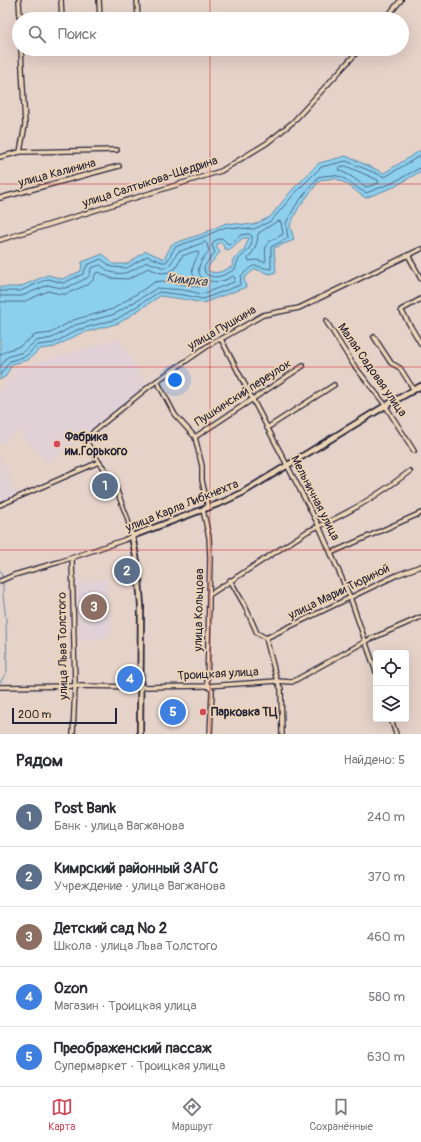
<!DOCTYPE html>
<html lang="ru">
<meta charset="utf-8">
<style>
body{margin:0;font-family:Pangolin,sans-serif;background:#f7f7f7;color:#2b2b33}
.controls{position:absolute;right:12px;bottom:12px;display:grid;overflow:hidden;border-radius:4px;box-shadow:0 4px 16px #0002}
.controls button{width:36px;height:36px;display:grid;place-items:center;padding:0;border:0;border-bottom:1px solid #e1e1e2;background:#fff;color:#2b2b33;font:20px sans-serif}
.scale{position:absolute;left:12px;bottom:10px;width:105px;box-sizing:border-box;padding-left:4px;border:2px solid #22223b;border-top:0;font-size:11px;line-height:14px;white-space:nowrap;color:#22223b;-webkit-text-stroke:3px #edd4b5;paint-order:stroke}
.you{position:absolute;left:175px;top:380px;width:14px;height:14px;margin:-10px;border:3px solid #fff;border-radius:50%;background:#1a73e8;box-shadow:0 0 0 6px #1a73e833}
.badge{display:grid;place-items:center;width:26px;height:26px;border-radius:50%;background:#d1495b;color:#fff;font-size:13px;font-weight:700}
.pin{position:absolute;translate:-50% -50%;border:2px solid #fff;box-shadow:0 1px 4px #0006}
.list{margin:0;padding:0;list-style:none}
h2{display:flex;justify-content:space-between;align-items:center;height:52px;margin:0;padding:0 16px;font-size:17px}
h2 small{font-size:13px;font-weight:400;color:#7c7c81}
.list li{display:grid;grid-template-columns:26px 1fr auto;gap:12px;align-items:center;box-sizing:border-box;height:60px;padding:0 16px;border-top:1px solid #e1e1e2}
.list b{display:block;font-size:15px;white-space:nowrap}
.list p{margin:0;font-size:13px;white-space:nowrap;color:#7c7c81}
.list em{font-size:13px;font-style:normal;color:#7c7c81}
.icon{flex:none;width:22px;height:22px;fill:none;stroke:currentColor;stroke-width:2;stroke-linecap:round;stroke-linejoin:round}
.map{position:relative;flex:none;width:421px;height:734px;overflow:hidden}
.search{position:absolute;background:#fff;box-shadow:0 4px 16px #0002;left:12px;right:12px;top:12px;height:44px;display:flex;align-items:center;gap:10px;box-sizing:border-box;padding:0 14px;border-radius:22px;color:#7c7c81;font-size:15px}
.sheet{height:352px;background:#fff}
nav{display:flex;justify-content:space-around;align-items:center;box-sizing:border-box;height:56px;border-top:1px solid #e1e1e2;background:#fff;font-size:11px;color:#7c7c81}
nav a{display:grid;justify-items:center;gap:2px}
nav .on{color:#d1495b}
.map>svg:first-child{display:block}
.built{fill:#e0d1d7}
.water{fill:#8dd0ee;stroke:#628aa6;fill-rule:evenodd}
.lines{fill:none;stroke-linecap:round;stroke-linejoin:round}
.shore{stroke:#4d6883;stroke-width:1}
.stream{stroke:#628aa6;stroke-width:1}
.minor-casing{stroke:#22223b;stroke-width:6}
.tertiary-casing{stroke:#22223b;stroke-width:8}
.minor{stroke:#edd4b5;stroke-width:3.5}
.tertiary{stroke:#edd4b5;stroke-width:4.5}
.grid{fill:none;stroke:#d62828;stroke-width:1;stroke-opacity:0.55}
.poi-dot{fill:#d1495b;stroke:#edd4b5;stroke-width:1.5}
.labels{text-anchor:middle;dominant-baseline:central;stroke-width:3.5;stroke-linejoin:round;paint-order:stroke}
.street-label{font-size:12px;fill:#22223b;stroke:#edd4b5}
.poi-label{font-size:12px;font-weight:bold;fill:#22223b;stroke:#edd4b5;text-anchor:start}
.water-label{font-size:13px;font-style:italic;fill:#37455f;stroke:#edd4b5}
</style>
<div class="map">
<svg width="421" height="734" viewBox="0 0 421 734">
<rect width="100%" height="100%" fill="#e5d2c9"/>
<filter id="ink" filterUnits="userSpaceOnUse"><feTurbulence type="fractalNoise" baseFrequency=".025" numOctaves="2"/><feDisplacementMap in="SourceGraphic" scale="8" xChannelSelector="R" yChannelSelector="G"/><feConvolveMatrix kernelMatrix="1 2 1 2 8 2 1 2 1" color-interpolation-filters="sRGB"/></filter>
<g filter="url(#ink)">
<g class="built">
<polygon points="119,339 147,385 49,463 17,431 0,445 0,388 12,377 14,369"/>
<polygon points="0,456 16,495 0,502"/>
<polygon points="107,579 111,631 108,638 80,640 77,583"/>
</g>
<path class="water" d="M 421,150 L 421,171 L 394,187 L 365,198 L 347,184 L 335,178 L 320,180 L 299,207 L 290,225 L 294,240 L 274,248 L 276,272 L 270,274 L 255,269 L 244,278 L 246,287 L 203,303 L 183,299 L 160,296 L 119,323 L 79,334 L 55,347 L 40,349 L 28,360 L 12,364 L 6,376 L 0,380 L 0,287 L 19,287 L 48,275 L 62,279 L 81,271 L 82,262 L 103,254 L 113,264 L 127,264 L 146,251 L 164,259 L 172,244 L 202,234 L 226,223 L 253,225 L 270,217 L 293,189 L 319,163 L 346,156 L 384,173 ZM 243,238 L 249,238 L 244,250 L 232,261 L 233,266 C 225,270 216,276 207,270 L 210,264 L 220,252 L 216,245 L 221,242 L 225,249 L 229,250 Z"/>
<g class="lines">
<g class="shore">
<polygon points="346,166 378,180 379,183 366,187 352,177 339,170 340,167"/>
<path d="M 278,221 L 281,222 L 283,234 C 279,237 275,238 271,240 C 263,245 266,254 266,261 L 264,262 L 256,260 L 249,261 L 248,258 C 254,252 258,243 258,234 Z"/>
<path d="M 249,234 L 252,236 C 254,251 239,255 237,263 C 236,265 237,267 235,269 C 225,275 215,281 205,273 L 204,267 L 215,252 L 212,246 L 214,241 L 222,238 L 229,245 L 241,235 Z"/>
<polyline points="0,291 20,291 48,279 63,283 83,274 87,265 101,259 112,267 127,268 147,256 162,262 166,262 168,260 175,247 203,237 226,227 254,229 271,221 296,192 321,167 346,161 385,177 421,155"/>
<path d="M 0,296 L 22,296 L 48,285 L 61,288 L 66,288 L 87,278 L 90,275 L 91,268 L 100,265 C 104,267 107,271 111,272 C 126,277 135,268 147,262 C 170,269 165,272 178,252 L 205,242 L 207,244 L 209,251 C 205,256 200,261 199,267 C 196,280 212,283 221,281 C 225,281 229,278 233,276 L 235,278 L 234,282 L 202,294 L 184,290 L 157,288 L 115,314 L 75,325 L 52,338 L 36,341 L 23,352 L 7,357 L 0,367"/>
<path d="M 0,302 L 23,302 L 48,291 L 60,294 L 66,294 L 89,284 L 93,280 L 96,273 L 99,272 L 110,278 L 127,279 L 133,277 L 148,268 L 161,273 L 169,272 L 176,268 L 182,256 L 196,251 L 199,253 C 193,266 187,273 201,284 L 200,287 L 162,281 L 155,282 L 113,309 L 73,320 L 51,333 L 35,335 L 20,346 L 6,351 L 0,355"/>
<path d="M 0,375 L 10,361 L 26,356 L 38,345 L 54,343 L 77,330 L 117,319 L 159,292 L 184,295 L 203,299 L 240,285 L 241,276 C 258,260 252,267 271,269 L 271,247 L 288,238 L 286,223 L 296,205 L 318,177 C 345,171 345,182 366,193 L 392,183 L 418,169 L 421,168"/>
</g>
<g class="stream">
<polyline points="0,570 3,579"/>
<polyline points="0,683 7,671 6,620 3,595 3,582"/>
</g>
<defs>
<g id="minor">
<polyline points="19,0 20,19"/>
<polyline points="61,0 62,19"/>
<polyline points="99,0 100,19"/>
<polyline points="137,0 138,19"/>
<polyline points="385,19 401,0"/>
<polyline points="20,152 25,125 21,49"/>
<polyline points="0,157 20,152 117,150"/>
<polyline points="0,198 119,166"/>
<polyline points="0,240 221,171 267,143 293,122 360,49"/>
<polyline points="408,255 421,279"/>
<polyline points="421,299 401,310 421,344"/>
<polyline points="326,321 353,364 383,402 414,451"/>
<polyline points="374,337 391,363 400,368 414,390"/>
<polyline points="221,339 319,526 350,597 376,672"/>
<polyline points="157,381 175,415 195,437 202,466 202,480 208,508"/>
<polyline points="267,428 334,385"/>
<polyline points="195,437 303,366"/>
<polyline points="0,505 99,462"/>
<polyline points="203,510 209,537 210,557 207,686 212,690 212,693 210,734"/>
<polyline points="331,553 421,513"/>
<polyline points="72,558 75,686 73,734"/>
<polyline points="230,580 245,606 257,633 266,638"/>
<polyline points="0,581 14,575 59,562 124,540 132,536 127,517 112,478 99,462 86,441 94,431 151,385 215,341 221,339 263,315 299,308 421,249"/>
<path d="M 209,595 L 308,531 C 344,516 379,495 410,471"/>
<polyline points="266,638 397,575 421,566"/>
<polyline points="266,638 277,681 281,689 282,734"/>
<polyline points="0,687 75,686 141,687 207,686 277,681 292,682 366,641 421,617"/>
<polyline points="391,719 396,734"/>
</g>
<polyline id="tertiary" points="140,734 141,606 138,567 132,536 223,502 242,493 385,406 421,386"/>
</defs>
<use href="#minor" class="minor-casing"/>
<use href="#tertiary" class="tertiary-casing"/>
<use href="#minor" class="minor"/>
<use href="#tertiary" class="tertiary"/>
</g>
</g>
<path class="grid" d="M 210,0 L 210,19M 210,49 L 210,734M 0,184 L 421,184M 0,367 L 421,367M 0,550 L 421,550"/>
<g class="poi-dot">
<circle cx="57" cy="444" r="4"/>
<circle cx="203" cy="712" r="4"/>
</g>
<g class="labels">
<g class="street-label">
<text transform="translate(57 173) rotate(-15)">улица Калинина</text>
<text transform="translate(150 182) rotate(-18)">улица Салтыкова-Щедрина</text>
<text transform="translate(222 328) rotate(-30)">улица Пушкина</text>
<text transform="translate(372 370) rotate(55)">Малая Садовая улица</text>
<text transform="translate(243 393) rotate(-33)">Пушкинский переулок</text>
<text transform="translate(315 498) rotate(63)">Мельничная улица</text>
<text transform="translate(182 506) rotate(-22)">улица Карла Либкнехта</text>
<text transform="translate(339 592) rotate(-26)">улица Марии Тюриной</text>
<text transform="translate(199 610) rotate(-89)">улица Кольцова</text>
<text transform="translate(63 646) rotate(-91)">улица Льва Толстого</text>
<text transform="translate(218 674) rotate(-3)">Троицкая улица</text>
</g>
<g class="poi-label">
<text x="65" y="437">Фабрика<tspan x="65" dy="14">им.Горького</tspan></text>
<text x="211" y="712">Парковка ТЦ</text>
</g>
<g class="water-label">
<text transform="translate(187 280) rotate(6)">Кимрка</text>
</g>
</g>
</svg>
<div class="controls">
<button><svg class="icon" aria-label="locate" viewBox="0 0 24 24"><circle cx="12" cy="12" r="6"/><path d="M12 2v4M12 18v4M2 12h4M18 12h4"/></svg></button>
<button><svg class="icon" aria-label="layers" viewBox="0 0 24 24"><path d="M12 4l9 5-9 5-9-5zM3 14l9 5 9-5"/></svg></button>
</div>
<div class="scale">200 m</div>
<div class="you"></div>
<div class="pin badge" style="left:105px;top:486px;background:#5c6f8a">1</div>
<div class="pin badge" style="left:127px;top:571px;background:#5c6f8a">2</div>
<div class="pin badge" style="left:94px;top:607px;background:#8d6e63">3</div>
<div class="pin badge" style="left:130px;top:679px;background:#3f7fe0">4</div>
<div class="pin badge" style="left:173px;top:712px;background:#3f7fe0">5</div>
<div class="search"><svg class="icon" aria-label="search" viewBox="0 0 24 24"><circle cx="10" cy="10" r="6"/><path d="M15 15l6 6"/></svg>Поиск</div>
</div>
<section class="sheet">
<h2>Рядом<small>Найдено: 5</small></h2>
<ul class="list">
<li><span class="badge" style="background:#5c6f8a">1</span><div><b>Post Bank</b><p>Банк · улица Вагжанова</p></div><em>240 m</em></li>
<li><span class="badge" style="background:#5c6f8a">2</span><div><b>Кимрский районный ЗАГС</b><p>Учреждение · улица Вагжанова</p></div><em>370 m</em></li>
<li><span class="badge" style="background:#8d6e63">3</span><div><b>Детский сад № 2</b><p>Школа · улица Льва Толстого</p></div><em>460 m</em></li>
<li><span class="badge" style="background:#3f7fe0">4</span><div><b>Ozon</b><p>Магазин · Троицкая улица</p></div><em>580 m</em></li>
<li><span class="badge" style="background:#3f7fe0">5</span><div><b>Преображенский пассаж</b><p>Супермаркет · Троицкая улица</p></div><em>630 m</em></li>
</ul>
</section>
<nav>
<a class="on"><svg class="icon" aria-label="map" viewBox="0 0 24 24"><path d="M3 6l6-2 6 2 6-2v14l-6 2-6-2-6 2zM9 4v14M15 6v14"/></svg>Карта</a>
<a><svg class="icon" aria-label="directions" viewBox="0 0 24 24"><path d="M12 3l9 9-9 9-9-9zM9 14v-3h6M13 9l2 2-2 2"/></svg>Маршрут</a>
<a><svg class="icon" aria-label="saved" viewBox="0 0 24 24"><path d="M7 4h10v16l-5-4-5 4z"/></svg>Сохранённые</a>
</nav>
